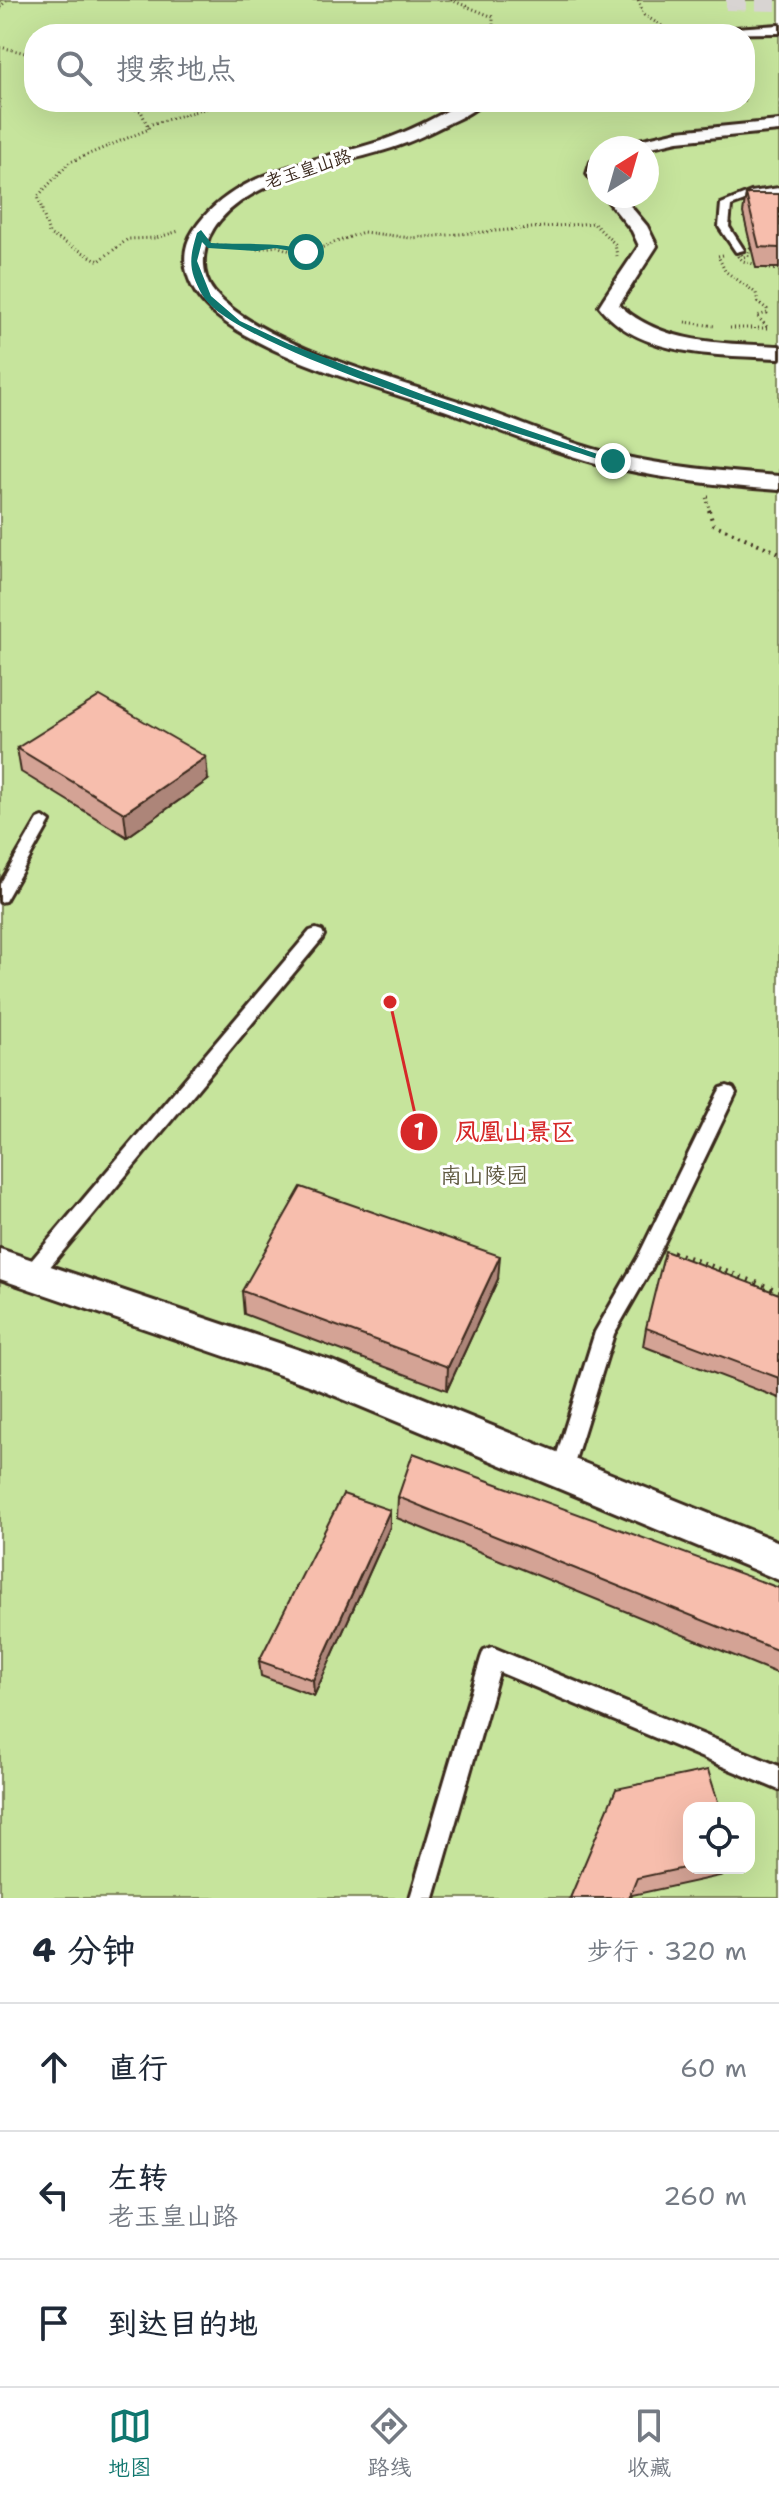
<!DOCTYPE html>
<html lang="zh">
<meta charset="utf-8">
<style>
body{margin:0;font-family:"Shantell Sans","LXGW WenKai TC",sans-serif;background:#f6f6f7;color:#1f2937}
.controls{position:absolute;right:24px;bottom:24px;display:grid;overflow:hidden;border-radius:16px;box-shadow:0 8px 32px #0002}
.controls button{width:72px;height:72px;display:grid;place-items:center;padding:0;border:0;border-bottom:2px solid #e0e1e3;background:#fff;color:#1f2937;font:40px sans-serif}
.compass{position:absolute;left:587px;top:136px;width:72px;height:72px;border-radius:50%;background:#fff;box-shadow:0 8px 32px #0002;rotate:37deg}
.stop{position:absolute;width:24px;height:24px;margin:-18px;border:6px solid #0f766e;border-radius:50%;background:#fff}
.stop.end{background:#0f766e;border-color:#fff;box-shadow:0 2px 8px #0008}
.list{margin:0;padding:0;list-style:none}
h2{display:flex;justify-content:space-between;align-items:center;height:104px;margin:0;padding:0 32px;font-size:34px}
h2 small{font-size:26px;font-weight:400;color:#747a83}
.list li{display:grid;grid-template-columns:52px 1fr auto;gap:24px;align-items:center;box-sizing:border-box;height:128px;padding:0 32px;border-top:2px solid #e0e1e3}
.list b{display:block;font-size:30px;white-space:nowrap}
.list p{margin:0;font-size:26px;white-space:nowrap;color:#747a83}
.list em{font-size:26px;font-style:normal;color:#747a83}
.icon{flex:none;width:44px;height:44px;fill:none;stroke:currentColor;stroke-width:2;stroke-linecap:round;stroke-linejoin:round}
.map{position:relative;flex:none;width:779px;height:1898px;overflow:hidden}
.search{position:absolute;background:#fff;box-shadow:0 8px 32px #0002;left:24px;right:24px;top:24px;height:88px;display:flex;align-items:center;gap:20px;box-sizing:border-box;padding:0 28px;border-radius:32px;color:#747a83;font-size:30px}
.sheet{height:488px;background:#fff}
nav{display:flex;justify-content:space-around;align-items:center;box-sizing:border-box;height:112px;border-top:2px solid #e0e1e3;background:#fff;font-size:22px;color:#747a83}
nav a{display:grid;justify-items:center;gap:4px}
nav .on{color:#0f766e}
.map>svg:first-child{display:block}
.green{fill:#c6e49c;stroke:#80875d;stroke-width:2;fill-rule:evenodd}
.lines{fill:none;stroke-linecap:round;stroke-linejoin:round}
.tertiary-tunnel{stroke:#d8d4d2;stroke-width:20;stroke-dasharray:20 10;stroke-linecap:butt}
.service-casing{stroke:#3b2a1e;stroke-width:6}
.minor-casing{stroke:#3b2a1e;stroke-width:6}
.path-far2{stroke:#3b2a1e;stroke-width:3;stroke-dasharray:1 3;stroke-linecap:butt}
.path-far1{stroke:#3b2a1e;stroke-width:4;stroke-dasharray:2 5;stroke-linecap:butt}
.path{stroke:#3b2a1e;stroke-width:5;stroke-dasharray:2 6;stroke-linecap:butt}
.service{fill:#fff;fill-rule:evenodd}
.minor{fill:#fff;fill-rule:evenodd}
.wall{fill:#d4a395;stroke:#3b2a1e;stroke-width:2}
.shaded-wall{fill:#ad8579;stroke:#3b2a1e;stroke-width:2}
.building{fill:#f7bead;stroke:#3b2a1e;stroke-width:2}
.route{fill:#0f766e}
.labels{text-anchor:middle;dominant-baseline:central;stroke-width:6;stroke-linejoin:round;paint-order:stroke}
.far-street-label{font-size:18px;fill:#3b2a1e;stroke:#fff}
.park-label{font-size:22px;fill:#5e583e;stroke:#fff}
.leader{fill:none;stroke:#d62828;stroke-width:3}
.callout-dot{fill:#d62828;stroke:#fff;stroke-width:3}
.mark-label{font-size:24px;text-anchor:middle;font-weight:bold;fill:#fff}
.callout-label{font-size:24px;text-anchor:middle;font-weight:bold;fill:#d62828;stroke:#fff;stroke-width:6;stroke-linejoin:round;paint-order:stroke}
</style>
<div class="map">
<svg width="779" height="1898" viewBox="0 0 779 1898">
<rect width="100%" height="100%" fill="#fff"/>
<filter id="ink" filterUnits="userSpaceOnUse"><feTurbulence type="fractalNoise" baseFrequency=".0125" numOctaves="2"/><feDisplacementMap in="SourceGraphic" scale="16" xChannelSelector="R" yChannelSelector="G"/><feConvolveMatrix kernelMatrix="1 2 1 2 8 2 1 2 1" color-interpolation-filters="sRGB"/></filter>
<g filter="url(#ink)">
<path class="green" d="M 0,0 L 779,0 L 779,1898 L 0,1898 ZM 34,34 L 745,34 L 745,102 L 34,102 ZM 599,148 L 647,148 L 647,196 L 599,196 ZM 689,1808 L 749,1808 L 749,1868 L 689,1868 Z"/>
<g class="lines">
<polyline class="tertiary-tunnel" points="726,0 779,1"/>
<defs>
<g id="service">
<polygon points="779,188 779,194 756,197 731,206 729,227 744,250 736,252 719,227 721,204 751,192"/>
<polygon points="43,817 50,822 5,901 0,902 0,884 38,819"/>
<polygon points="316,929 322,931 324,935 322,939 39,1280 32,1282 25,1280 23,1274 25,1268 310,931"/>
<polygon points="727,1086 733,1088 736,1093 652,1268 614,1334 571,1473 568,1480 561,1482 554,1480 551,1473 595,1332 638,1257 718,1093 721,1088"/>
<polygon points="492,1647 779,1766 779,1790 499,1672 434,1898 410,1898 481,1658 484,1650"/>
</g>
<g id="minor">
<polygon points="779,25 779,33 696,34 703,30"/>
<path d="M 463,102 L 483,102 C 474,112 459,118 447,124 C 429,133 411,142 392,148 C 339,165 257,176 220,220 C 203,239 197,271 214,292 C 259,346 411,384 479,408 C 525,424 569,444 617,455 C 670,467 725,472 779,476 L 779,490 C 725,486 670,480 617,468 C 557,455 502,430 444,410 C 378,388 269,359 216,315 C 191,295 174,260 194,230 C 234,169 317,162 381,141 C 410,131 437,117 463,102 Z"/>
<polygon points="779,121 779,131 678,141 647,148 620,148 622,144 678,131"/>
<polygon points="599,157 599,183 593,182 587,174 591,162"/>
<path d="M 604,196 L 622,196 L 647,226 L 657,246 L 619,305 C 663,345 723,343 779,346 L 779,358 C 721,355 639,358 599,306 L 604,298 L 639,246 L 632,231 Z"/>
<polygon points="0,1249 332,1361 779,1542 779,1580 309,1385 0,1279"/>
</g>
</defs>
<use href="#service" class="service-casing"/>
<use href="#minor" class="minor-casing"/>
<g class="path-far2">
<polyline points="451,0 493,17 493,34"/>
<polyline points="638,0 644,15 675,34"/>
<polyline points="0,7 7,0"/>
<polyline points="0,47 34,55"/>
<polyline points="123,102 124,106 141,111 149,129 70,162 38,196 49,234 99,261 128,239 156,238 179,231"/>
<polyline points="148,125 228,102"/>
<polyline points="217,245 257,249 277,246 296,253 318,249 363,232 411,238 593,223 615,244 617,256"/>
<polygon points="750,248 752,248 770,269 743,261 738,256 739,250 743,257 748,256"/>
<polyline points="723,255 718,256 725,271 756,293 758,302 767,309 767,313 757,316 768,328 729,328"/>
<polyline points="770,269 779,270"/>
<polyline points="685,322 715,326"/>
<polyline points="709,497 706,497 710,512"/>
</g>
<polyline class="path-far1" points="709,510 713,524 779,553"/>
<polyline class="path" points="673,1252 779,1291"/>
<use href="#service" class="service"/>
<use href="#minor" class="minor"/>
</g>
<g class="wall">
<polygon points="746,194 779,194 779,268 756,268 743,213"/>
<polygon points="17,748 208,780 127,837 21,772"/>
<polygon points="498,1279 447,1390 244,1314 242,1291"/>
<polygon points="779,1294 779,1398 643,1346 646,1328"/>
<polygon points="398,1497 779,1588 779,1674 397,1518"/>
<polygon points="390,1510 390,1527 314,1696 261,1676 259,1661"/>
<polygon points="689,1808 689,1868 731,1868 729,1874 632,1895 631,1898 570,1898"/>
</g>
<g class="shaded-wall">
<polygon points="206,757 208,780 127,837 124,813"/>
<polygon points="500,1256 498,1279 447,1390 448,1367"/>
<polygon points="390,1510 390,1527 314,1696 313,1680"/>
</g>
<g class="building">
<polygon points="746,194 779,194 779,248 759,247"/>
<polygon points="100,696 206,757 124,813 17,748"/>
<polygon points="301,1187 500,1256 448,1367 242,1291"/>
<polygon points="665,1251 779,1294 779,1378 646,1328"/>
<polygon points="413,1453 779,1588 779,1651 398,1497"/>
<polygon points="343,1494 390,1510 313,1680 259,1661"/>
<polygon points="708,1770 720,1808 689,1808 689,1867 637,1878 629,1898 570,1898 616,1789"/>
</g>
</g>
<path class="route" d="M 201,230 L 211,243 C 240,245 286,241 310,252 L 306,254 L 275,248 L 257,251 L 208,248 L 202,242 L 197,261 L 211,296 L 240,321 L 289,344 L 424,395 L 618,461 L 610,463 C 538,439 234,349 203,296 C 188,270 189,259 197,233 Z"/>
<g class="labels">
<g class="far-street-label">
<text transform="translate(308 169) rotate(-18)">老玉皇山路</text>
</g>
<g class="park-label">
<text x="484" y="1175">南山陵园</text>
</g>
</g>
<path class="leader" d="M390 1002L419 1132"/>
<g class="callout-dot">
<circle cx="390" cy="1002" r="8"/>
<circle cx="419" cy="1132" r="20"/>
</g>
<g class="mark-label">
<text x="419" y="1140">1</text>
</g>
<g class="callout-label">
<text x="515" y="1140">凤凰山景区</text>
</g>
</svg>
<div class="controls">
<button><svg class="icon" aria-label="locate" viewBox="0 0 24 24"><circle cx="12" cy="12" r="6"/><path d="M12 2v4M12 18v4M2 12h4M18 12h4"/></svg></button>
</div>
<svg class="compass" viewBox="-18 -18 36 36"><path d="M0-13l5 13h-10z" fill="#e53935"/><path d="M0 13l5-13h-10z" fill="#747a83"/></svg>
<div class="stop" style="left:306px;top:252px"></div>
<div class="stop end" style="left:613px;top:461px"></div>
<div class="search"><svg class="icon" aria-label="search" viewBox="0 0 24 24"><circle cx="10" cy="10" r="6"/><path d="M15 15l6 6"/></svg>搜索地点</div>
</div>
<section class="sheet">
<h2>4 分钟<small>步行 · 320 m</small></h2>
<ul class="list">
<li><svg class="icon" aria-label="ahead" viewBox="0 0 24 24"><path d="M12 20V5M6 11l6-6 6 6"/></svg><div><b>直行</b></div><em>60 m</em></li>
<li><svg class="icon" aria-label="left" viewBox="0 0 24 24"><path d="M17 20v-9H6M10 6l-5 5 5 5"/></svg><div><b>左转</b><p>老玉皇山路</p></div><em>260 m</em></li>
<li><svg class="icon" aria-label="arrive" viewBox="0 0 24 24"><path d="M6 21V4h12l-3 4 3 4H6"/></svg><div><b>到达目的地</b></div></li>
</ul>
</section>
<nav>
<a class="on"><svg class="icon" aria-label="map" viewBox="0 0 24 24"><path d="M3 6l6-2 6 2 6-2v14l-6 2-6-2-6 2zM9 4v14M15 6v14"/></svg>地图</a>
<a><svg class="icon" aria-label="directions" viewBox="0 0 24 24"><path d="M12 3l9 9-9 9-9-9zM9 14v-3h6M13 9l2 2-2 2"/></svg>路线</a>
<a><svg class="icon" aria-label="saved" viewBox="0 0 24 24"><path d="M7 4h10v16l-5-4-5 4z"/></svg>收藏</a>
</nav>
